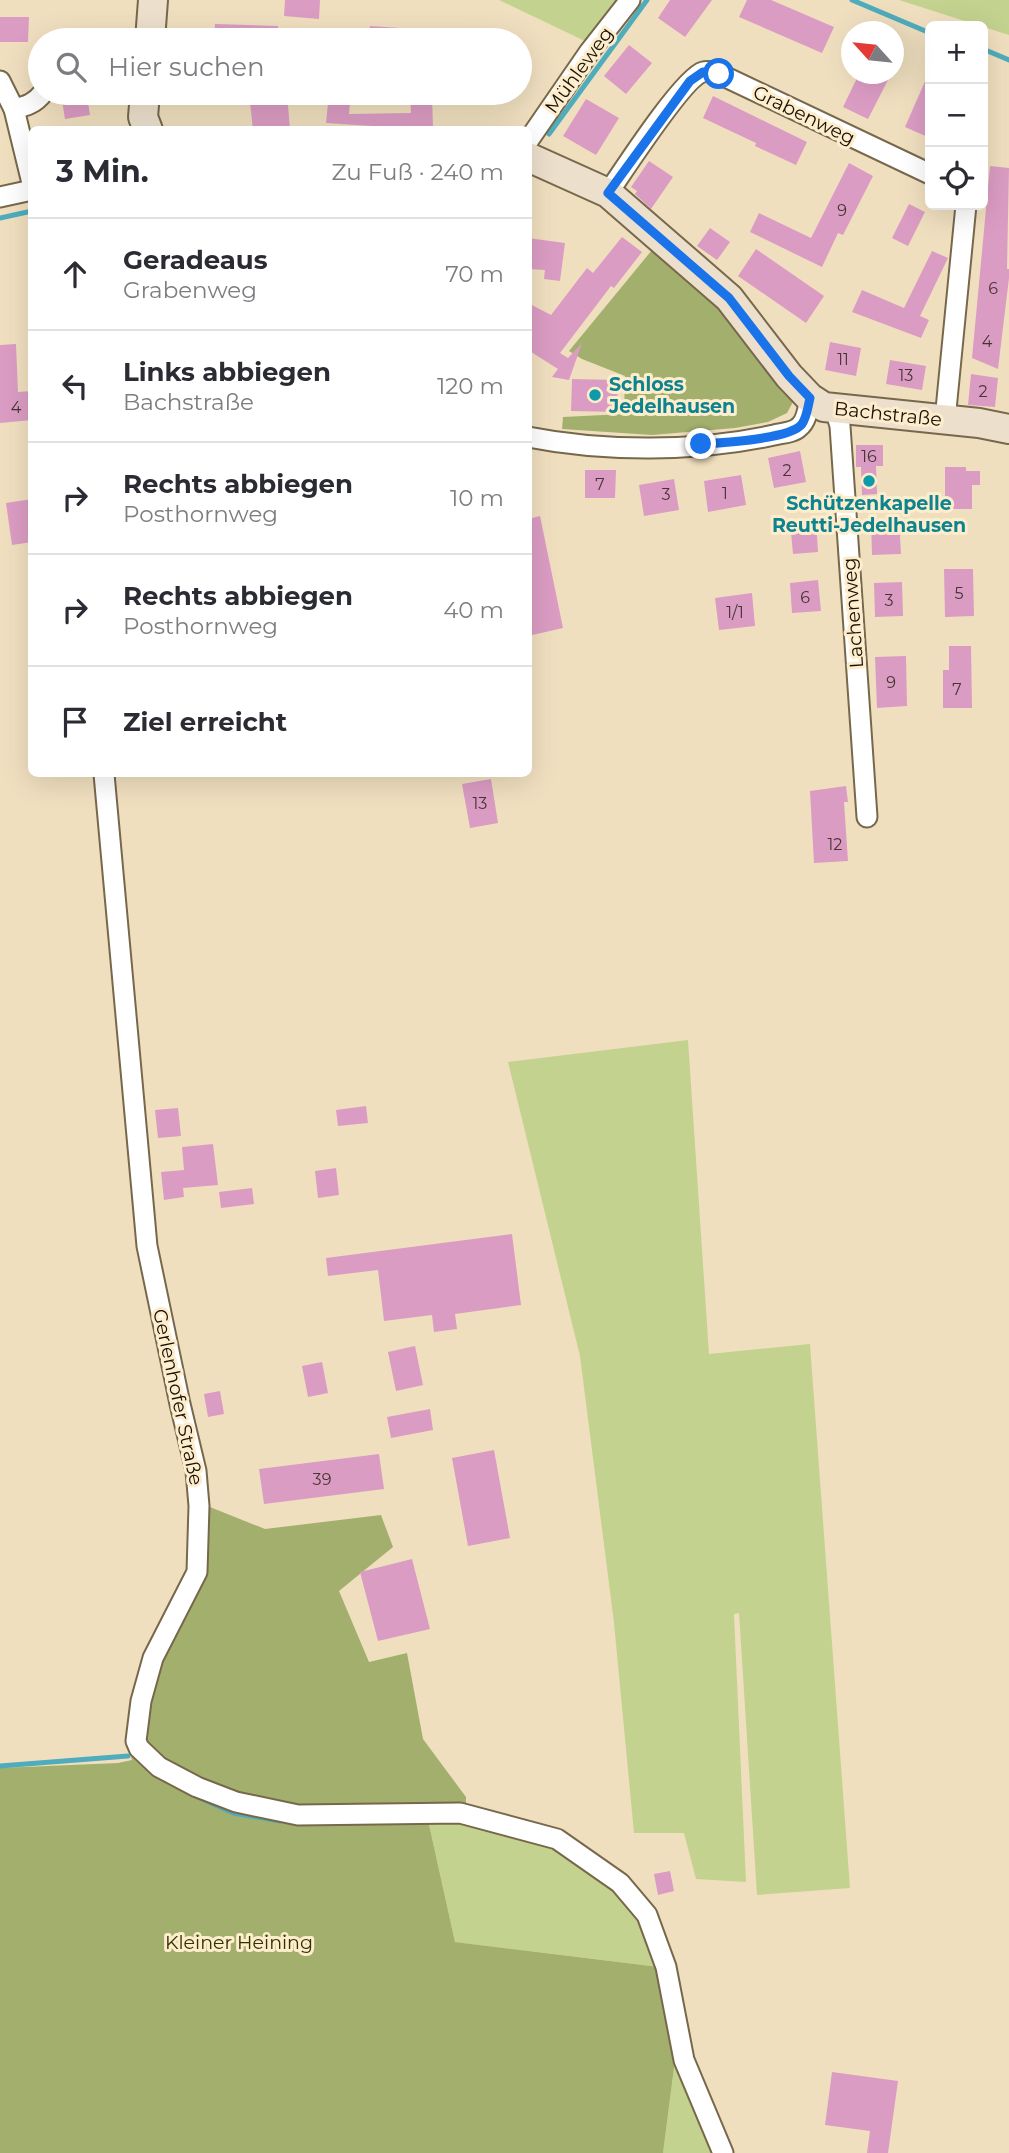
<!DOCTYPE html>
<html lang="de">
<meta charset="utf-8">
<style>
body{margin:0;font-family:Montserrat,sans-serif;background:#f7f7f7;color:#2b2b33}
.controls{position:absolute;right:21px;top:21px;display:grid;overflow:hidden;border-radius:10px;box-shadow:0 7px 28px #0002}
.controls button{width:63px;height:63px;display:grid;place-items:center;padding:0;border:0;border-bottom:2px solid #e1e1e2;background:#fff;color:#2b2b33;font:35px sans-serif}
.compass{position:absolute;left:841px;top:21px;width:63px;height:63px;border-radius:50%;background:#fff;box-shadow:0 7px 28px #0002;rotate:297deg}
.stop{position:absolute;width:21px;height:21px;margin:-16px;border:5px solid #1a73e8;border-radius:50%;background:#fff}
.stop.end{background:#1a73e8;border-color:#fff;box-shadow:0 2px 7px #0008}
.list{margin:0;padding:0;list-style:none}
h2{display:flex;justify-content:space-between;align-items:center;height:91px;margin:0;padding:0 28px;font-size:30px}
h2 small{font-size:23px;font-weight:400;color:#7c7c81}
.list li{display:grid;grid-template-columns:46px 1fr auto;gap:21px;align-items:center;box-sizing:border-box;height:112px;padding:0 28px;border-top:2px solid #e1e1e2}
.list b{display:block;font-size:26px;white-space:nowrap}
.list p{margin:0;font-size:23px;white-space:nowrap;color:#7c7c81}
.list em{font-size:23px;font-style:normal;color:#7c7c81}
.icon{flex:none;width:38px;height:38px;fill:none;stroke:currentColor;stroke-width:2;stroke-linecap:round;stroke-linejoin:round}
.map{position:relative;flex:none;width:1009px;height:2153px;overflow:hidden}
.search{position:absolute;background:#fff;box-shadow:0 7px 28px #0002;left:28px;top:28px;width:504px;height:77px;display:flex;align-items:center;gap:18px;box-sizing:border-box;padding:0 24px;border-radius:38px;color:#7c7c81;font-size:26px}
.panel{position:absolute;background:#fff;box-shadow:0 7px 28px #0002;left:28px;top:126px;width:504px;height:651px;border-radius:10px}
.map>svg:first-child{display:block}
.green{fill:#c4d28f}
.forest{fill:#a3b06d}
.lines{fill:none;stroke-linecap:round;stroke-linejoin:round}
.stream{stroke:#4facbd;stroke-width:5}
.building{fill:#db9cc3}
.street-casing{stroke:#77684b;stroke-width:23}
.secondary-casing{stroke:#77684b;stroke-width:32}
.street{stroke:#fff;stroke-width:19}
.secondary{stroke:#ecdfcc;stroke-width:28}
.route{stroke:#1a73e8;stroke-width:9}
.culture-dot{fill:#0f9aa8;stroke:#feedcc;stroke-width:2.5}
.labels{text-anchor:middle;dominant-baseline:central;stroke-width:6;stroke-linejoin:round;paint-order:stroke}
.number-label{font-size:16px;fill:#483435}
.street-label{font-size:19px;fill:#171106;stroke:#feedcc}
.culture-label{font-size:19px;font-weight:bold;fill:#0d838f;stroke:#feedcc;text-anchor:start}
.park-label{font-size:19px;fill:#2d3400;stroke:#feedcc}
</style>
<div class="map">
<svg width="1009" height="2153" viewBox="0 0 1009 2153">
<rect width="100%" height="100%" fill="#f0dfbf"/>
<g class="green">
<polygon points="499,0 621,0 589,43"/>
<polygon points="899,0 1009,0 1009,35 902,1"/>
<polygon points="688,1040 709,1354 810,1344 850,1888 757,1895 739,1613 734,1614 746,1882 696,1879 684,1833 634,1833 614,1623 580,1356 508,1062"/>
<polygon points="428,1820 466,1823 552,1848 614,1888 640,1918 659,1967 455,1942"/>
<polygon points="675,2060 713,2153 663,2153"/>
</g>
<g class="forest">
<polygon points="632,222 721,303 794,400 787,413 768,422 735,428 652,435 562,429 563,417 624,414 625,376 582,359 569,351 652,250 627,229"/>
<polygon points="205,1505 265,1529 381,1515 393,1547 339,1591 369,1662 407,1653 423,1739 466,1797 466,1823 428,1820 455,1942 659,1967 675,2060 663,2153 0,2153 0,1768 118,1763 132,1760 127,1743 188,1571"/>
</g>
<g class="lines">
<g class="stream">
<polyline points="852,0 930,33"/>
<polyline points="983,49 1009,60"/>
<polyline points="549,134 647,0"/>
<polyline points="0,218 32,211"/>
<polyline points="0,1766 128,1756"/>
<polyline points="196,1796 233,1813 280,1821"/>
</g>
</g>
<g class="building">
<polygon points="285,0 320,0 319,19 284,16"/>
<polygon points="670,0 712,0 685,37 658,18"/>
<polygon points="747,0 771,0 834,27 822,53 739,17"/>
<polygon points="0,17 29,17 28,42 0,42"/>
<polygon points="215,24 278,26 278,40 214,40"/>
<polygon points="370,26 400,28 399,40 369,40"/>
<polygon points="629,45 652,63 626,94 604,76"/>
<polygon points="930,70 930,138 905,127"/>
<polygon points="859,74 891,74 868,119 843,107"/>
<polygon points="249,93 287,93 290,130 253,130"/>
<polygon points="329,93 351,93 349,114 411,113 410,93 432,93 433,129 372,130 372,126 326,123"/>
<polygon points="87,96 90,115 65,119 62,100"/>
<polygon points="713,96 807,142 796,165 755,146 756,143 703,118"/>
<polygon points="586,99 619,118 596,155 563,136"/>
<polygon points="649,161 673,177 651,209 635,194 637,191 631,187"/>
<polygon points="849,163 873,176 843,235 838,233 822,267 750,232 759,213 811,238"/>
<polygon points="990,166 1009,168 1007,269 1009,269 1009,278 998,369 972,358"/>
<polygon points="909,204 925,212 908,246 892,238"/>
<polygon points="710,228 730,242 717,260 697,246"/>
<polygon points="622,237 642,252 614,288 611,286 560,353 568,358 582,343 569,380 552,377 558,369 528,350 528,303 551,315 587,268 593,273"/>
<polygon points="528,238 565,243 560,281 544,279 545,270 528,269"/>
<polygon points="756,249 824,296 806,323 738,276"/>
<polygon points="932,251 948,258 920,316 929,320 921,338 852,312 862,290 904,308"/>
<polygon points="830,342 861,348 856,376 825,370"/>
<polygon points="16,344 18,392 32,391 32,420 0,423 0,345"/>
<polygon points="890,360 926,366 922,390 886,384"/>
<polygon points="971,374 998,378 995,407 968,405"/>
<polygon points="572,379 618,380 617,412 571,411"/>
<polygon points="856,445 883,445 883,466 876,466 877,494 862,495 861,467 856,467"/>
<polygon points="800,451 806,482 774,488 768,458"/>
<polygon points="945,467 966,467 966,471 980,471 980,485 972,485 972,509 945,509"/>
<polygon points="585,470 616,470 615,498 585,498"/>
<polygon points="741,475 746,505 708,512 704,481"/>
<polygon points="674,479 679,510 644,516 639,485"/>
<polygon points="32,499 32,542 12,545 6,503"/>
<polygon points="540,516 563,628 528,636 528,519"/>
<polygon points="899,519 901,554 872,555 871,520"/>
<polygon points="816,520 818,552 793,554 790,522"/>
<polygon points="944,569 973,569 974,616 945,617"/>
<polygon points="818,580 821,611 792,613 790,583"/>
<polygon points="902,582 903,616 875,617 874,583"/>
<polygon points="752,593 755,626 719,630 715,598"/>
<polygon points="949,646 971,646 972,708 943,708 943,670 949,670"/>
<polygon points="906,656 907,706 877,708 875,657"/>
<polygon points="491,779 498,823 470,828 462,784"/>
<polygon points="846,786 848,802 844,802 848,861 814,863 810,791"/>
<polygon points="366,1106 368,1123 338,1126 336,1110"/>
<polygon points="178,1108 181,1136 158,1138 155,1110"/>
<polygon points="213,1144 218,1185 183,1188 184,1197 164,1200 161,1172 184,1170 182,1147"/>
<polygon points="336,1168 339,1195 318,1198 315,1171"/>
<polygon points="252,1188 254,1204 221,1208 219,1192"/>
<polygon points="512,1234 521,1305 455,1314 457,1329 434,1332 432,1315 384,1321 378,1270 328,1276 326,1258"/>
<polygon points="415,1346 423,1385 396,1391 388,1352"/>
<polygon points="322,1362 328,1393 308,1397 302,1366"/>
<polygon points="220,1391 224,1414 208,1417 204,1394"/>
<polygon points="430,1409 433,1430 391,1438 387,1417"/>
<polygon points="494,1450 510,1538 468,1546 452,1458"/>
<polygon points="379,1454 384,1489 264,1504 259,1469"/>
<polygon points="412,1559 430,1629 378,1641 360,1572"/>
<polygon points="670,1871 674,1891 658,1895 654,1874"/>
<polygon points="832,2072 898,2081 888,2153 867,2153 870,2131 825,2125"/>
</g>
<g class="lines">
<defs>
<g id="street">
<polyline points="0,81 14,109 32,183"/>
<path d="M 14,109 C 27,106 35,103 43,93"/>
<polyline points="528,141 590,51 630,0"/>
<path d="M 608,193 C 623,171 684,77 703,72 C 707,71 711,72 715,72 L 930,174"/>
<polyline points="0,197 32,190"/>
<polyline points="835,409 840,426 867,817"/>
<polyline points="945,420 966,205"/>
<path d="M 528,437 C 604,452 698,452 774,435 C 782,433 793,433 799,427 C 807,421 808,408 810,398"/>
<polyline points="104,774 147,1246 180,1404 196,1471 199,1506 197,1572 153,1658 141,1701 136,1741 139,1748 159,1767 197,1787 236,1802 298,1815 460,1813 557,1839 620,1883 647,1915 666,1967 684,2060 723,2153"/>
</g>
<g id="secondary">
<polyline points="150,40 153,0"/>
<polyline points="145,93 143,117 148,130"/>
<polyline points="528,157 608,193 729,298 789,376 810,398 824,407 979,423 1009,429"/>
</g>
</defs>
<use href="#street" class="street-casing"/>
<use href="#secondary" class="secondary-casing"/>
<use href="#street" class="street"/>
<use href="#secondary" class="secondary"/>
</g>
<g class="lines">
<path class="route" d="M 701,444 C 721,443 791,439 802,424 C 807,417 808,406 810,398 L 789,376 L 729,298 L 608,193 L 690,81 L 703,72 L 719,74"/>
</g>
<g class="culture-dot">
<circle cx="595" cy="395" r="7"/>
<circle cx="869" cy="481" r="7"/>
</g>
<g class="labels">
<g class="number-label">
<text x="842" y="210">9</text>
<text x="993" y="288">6</text>
<text x="987" y="341">4</text>
<text x="843" y="359">11</text>
<text x="906" y="375">13</text>
<text x="983" y="391">2</text>
<text x="16" y="407">4</text>
<text x="869" y="456">16</text>
<text x="787" y="470">2</text>
<text x="600" y="484">7</text>
<text x="725" y="493">1</text>
<text x="666" y="494">3</text>
<text x="959" y="593">5</text>
<text x="805" y="597">6</text>
<text x="889" y="600">3</text>
<text x="735" y="612">1/1</text>
<text x="891" y="682">9</text>
<text x="957" y="689">7</text>
<text x="480" y="803">13</text>
<text x="835" y="844">12</text>
<text x="322" y="1479">39</text>
</g>
<g class="street-label">
<text transform="translate(579 70) rotate(-54)">Mühleweg</text>
<text transform="translate(804 115) rotate(26)">Grabenweg</text>
<text transform="translate(888 414) rotate(6)">Bachstraße</text>
<text transform="translate(853 613) rotate(-94)">Lachenweg</text>
<text transform="translate(178 1397) rotate(78)">Gerlenhofer Straße</text>
</g>
<g class="culture-label">
<text x="609" y="384">Schloss<tspan x="609" dy="22">Jedelhausen</tspan></text>
<text x="869" y="503" text-anchor="middle">Schützenkapelle<tspan x="869" dy="22">Reutti-Jedelhausen</tspan></text>
</g>
<g class="park-label">
<text x="239" y="1942">Kleiner Heining</text>
</g>
</g>
</svg>
<div class="controls">
<button>+</button>
<button>−</button>
<button><svg class="icon" aria-label="locate" viewBox="0 0 24 24"><circle cx="12" cy="12" r="6"/><path d="M12 2v4M12 18v4M2 12h4M18 12h4"/></svg></button>
</div>
<svg class="compass" viewBox="-18 -18 36 36"><path d="M0-13l5 13h-10z" fill="#e53935"/><path d="M0 13l5-13h-10z" fill="#7c7c81"/></svg>
<div class="stop" style="left:719px;top:74px"></div>
<div class="stop end" style="left:701px;top:444px"></div>
<div class="search"><svg class="icon" aria-label="search" viewBox="0 0 24 24"><circle cx="10" cy="10" r="6"/><path d="M15 15l6 6"/></svg>Hier suchen</div>
<section class="panel">
<h2>3 Min.<small>Zu Fuß · 240 m</small></h2>
<ul class="list">
<li><svg class="icon" aria-label="ahead" viewBox="0 0 24 24"><path d="M12 20V5M6 11l6-6 6 6"/></svg><div><b>Geradeaus</b><p>Grabenweg</p></div><em>70 m</em></li>
<li><svg class="icon" aria-label="left" viewBox="0 0 24 24"><path d="M17 20v-9H6M10 6l-5 5 5 5"/></svg><div><b>Links abbiegen</b><p>Bachstraße</p></div><em>120 m</em></li>
<li><svg class="icon" aria-label="right" viewBox="0 0 24 24"><path d="M7 20v-9h11M14 6l5 5-5 5"/></svg><div><b>Rechts abbiegen</b><p>Posthornweg</p></div><em>10 m</em></li>
<li><svg class="icon" aria-label="right" viewBox="0 0 24 24"><path d="M7 20v-9h11M14 6l5 5-5 5"/></svg><div><b>Rechts abbiegen</b><p>Posthornweg</p></div><em>40 m</em></li>
<li><svg class="icon" aria-label="arrive" viewBox="0 0 24 24"><path d="M6 21V4h12l-3 4 3 4H6"/></svg><div><b>Ziel erreicht</b></div></li>
</ul>
</section>
</div>
